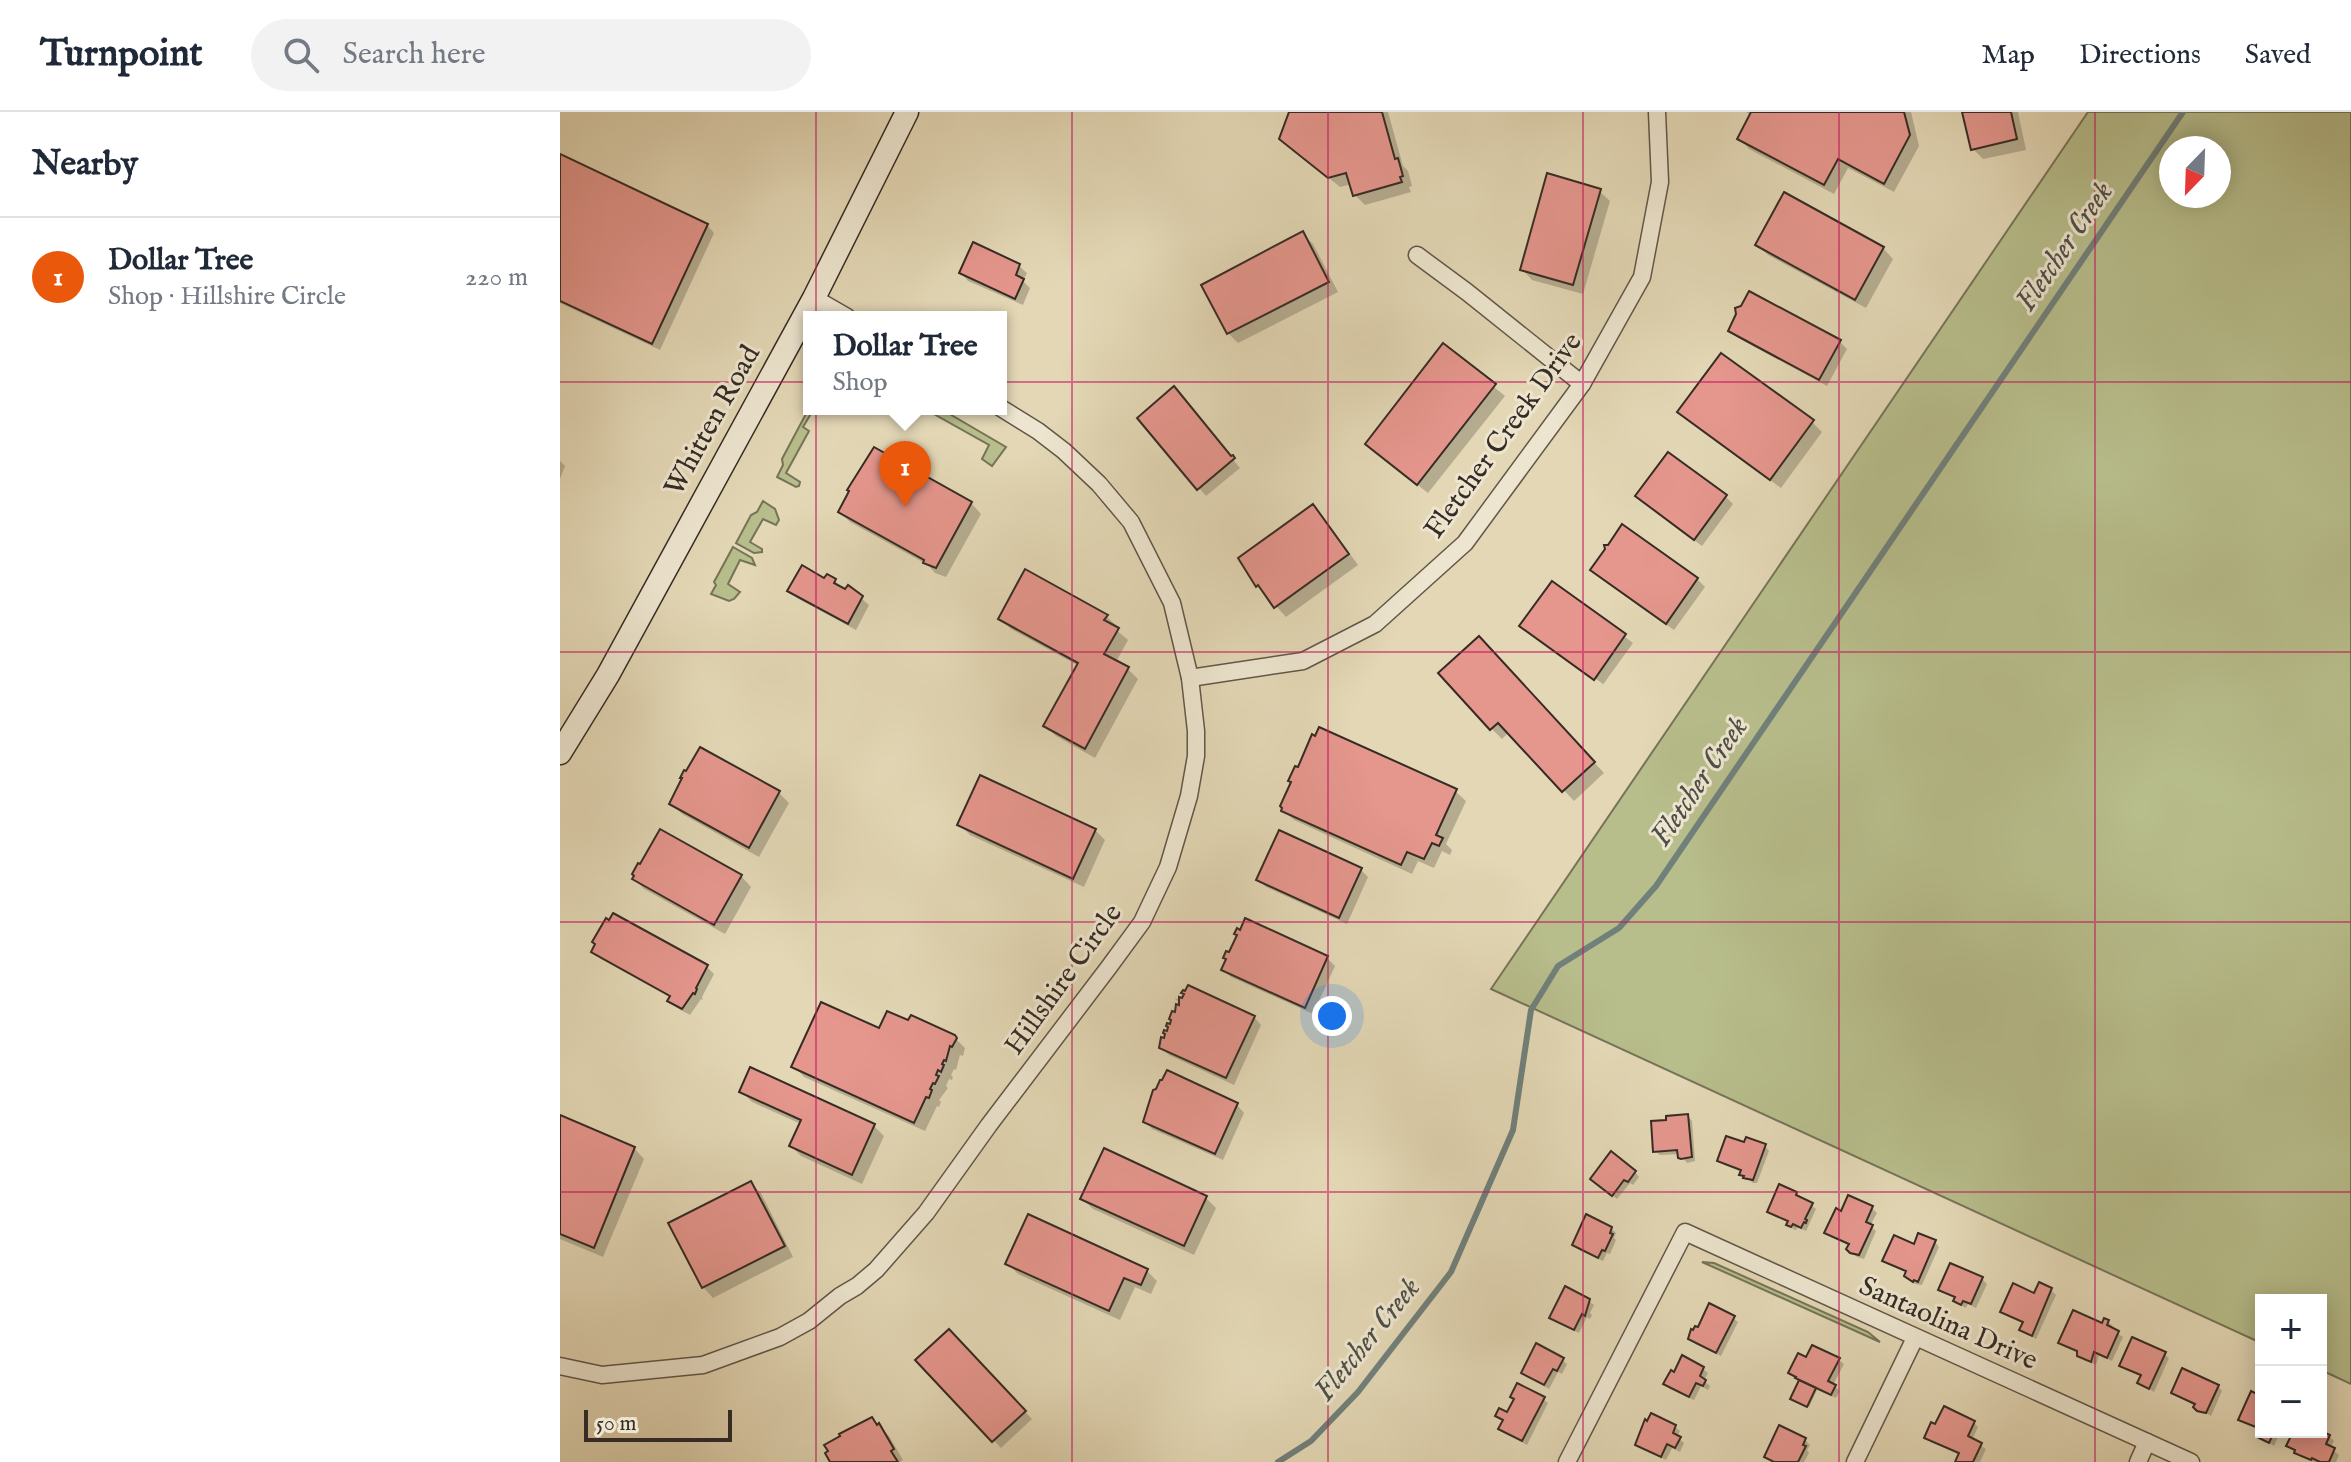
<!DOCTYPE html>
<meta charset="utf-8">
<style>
body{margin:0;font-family:"IM FELL English",serif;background:#f2f2f3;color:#1f2937}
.controls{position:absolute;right:24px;bottom:24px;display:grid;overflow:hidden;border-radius:0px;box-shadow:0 4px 20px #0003}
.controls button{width:72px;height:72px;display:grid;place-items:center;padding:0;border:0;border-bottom:2px solid #e0e1e3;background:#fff;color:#1f2937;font:40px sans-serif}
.compass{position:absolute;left:1599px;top:24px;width:72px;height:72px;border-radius:50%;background:#fff;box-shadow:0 4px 20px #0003;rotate:203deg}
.scale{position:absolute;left:24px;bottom:20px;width:148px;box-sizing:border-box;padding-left:8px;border:4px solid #362c24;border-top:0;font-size:22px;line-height:28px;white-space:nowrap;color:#362c24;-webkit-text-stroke:6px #ede5cf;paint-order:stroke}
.you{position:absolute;left:772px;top:904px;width:28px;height:28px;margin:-20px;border:6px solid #fff;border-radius:50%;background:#1a73e8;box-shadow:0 0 0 12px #1a73e833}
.badge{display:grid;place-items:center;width:52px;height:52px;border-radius:50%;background:#ea580c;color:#fff;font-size:26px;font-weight:700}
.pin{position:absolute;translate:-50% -66px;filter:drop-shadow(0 2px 4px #0008)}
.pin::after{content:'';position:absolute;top:42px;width:28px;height:24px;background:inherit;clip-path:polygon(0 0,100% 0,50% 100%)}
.popup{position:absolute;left:243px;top:199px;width:204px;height:104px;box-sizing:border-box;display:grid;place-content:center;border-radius:0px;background:#fff;filter:drop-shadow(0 2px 6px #0005);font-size:26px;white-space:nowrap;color:#747a83}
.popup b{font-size:30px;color:#1f2937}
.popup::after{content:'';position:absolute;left:50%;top:100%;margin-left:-16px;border:16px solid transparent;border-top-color:#fff}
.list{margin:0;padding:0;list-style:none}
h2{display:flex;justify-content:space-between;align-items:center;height:104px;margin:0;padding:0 32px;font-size:34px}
h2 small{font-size:26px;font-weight:400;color:#747a83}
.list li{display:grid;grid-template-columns:52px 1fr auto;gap:24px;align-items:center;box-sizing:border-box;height:120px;padding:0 32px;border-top:2px solid #e0e1e3}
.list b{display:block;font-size:30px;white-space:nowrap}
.list p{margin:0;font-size:26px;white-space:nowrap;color:#747a83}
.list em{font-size:26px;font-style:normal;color:#747a83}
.icon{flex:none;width:44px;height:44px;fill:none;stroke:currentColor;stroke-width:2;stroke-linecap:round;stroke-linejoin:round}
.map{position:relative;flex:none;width:1791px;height:1350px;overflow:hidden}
header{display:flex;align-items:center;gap:48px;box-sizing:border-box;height:112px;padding:0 40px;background:#fff;border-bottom:2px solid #e0e1e3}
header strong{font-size:38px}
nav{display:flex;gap:44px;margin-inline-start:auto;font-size:28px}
.search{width:560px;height:72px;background:#f2f2f3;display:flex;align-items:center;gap:20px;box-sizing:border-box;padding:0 28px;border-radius:44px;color:#747a83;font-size:30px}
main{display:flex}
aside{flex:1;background:#fff}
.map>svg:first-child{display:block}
.green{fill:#b7bd8b;stroke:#767458;stroke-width:2;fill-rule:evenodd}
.shadow{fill:#0003}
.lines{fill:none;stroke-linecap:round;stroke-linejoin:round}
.stream{stroke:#70807b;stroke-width:6}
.building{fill:#e5968d;stroke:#362c24;stroke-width:2}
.minor-casing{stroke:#615748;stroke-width:19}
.secondary-casing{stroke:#362c24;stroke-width:25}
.minor{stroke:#ede5cf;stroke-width:16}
.secondary{stroke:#ede5cf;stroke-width:22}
.grid{fill:none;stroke:#c2185b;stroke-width:2;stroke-opacity:0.55}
.labels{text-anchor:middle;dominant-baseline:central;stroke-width:6;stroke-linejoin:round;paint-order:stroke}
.street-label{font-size:28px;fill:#362c24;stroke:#ede5cf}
.water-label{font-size:30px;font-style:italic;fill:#4e4f48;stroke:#ede5cf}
</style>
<header>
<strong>Turnpoint</strong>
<div class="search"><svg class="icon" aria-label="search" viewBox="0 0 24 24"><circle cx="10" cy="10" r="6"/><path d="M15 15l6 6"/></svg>Search here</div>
<nav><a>Map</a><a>Directions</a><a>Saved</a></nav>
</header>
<main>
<aside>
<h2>Nearby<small></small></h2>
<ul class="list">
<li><span class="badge">1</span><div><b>Dollar Tree</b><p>Shop · Hillshire Circle</p></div><em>220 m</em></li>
</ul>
</aside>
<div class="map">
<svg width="1791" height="1350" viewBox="0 0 1791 1350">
<rect width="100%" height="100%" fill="#e3d7b5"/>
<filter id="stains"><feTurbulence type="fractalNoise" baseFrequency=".0025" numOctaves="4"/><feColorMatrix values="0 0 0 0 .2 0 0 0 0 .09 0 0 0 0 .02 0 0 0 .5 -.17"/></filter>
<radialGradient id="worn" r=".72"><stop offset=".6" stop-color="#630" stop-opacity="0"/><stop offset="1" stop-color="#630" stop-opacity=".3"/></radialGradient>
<g class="green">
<path d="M 1528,0 L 1791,0 L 1791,1272 L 1761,1258 L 1761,1188 L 1701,1188 L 1701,1231 L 931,877 ZM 1611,36 L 1659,36 L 1659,84 L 1611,84 Z"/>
<polygon points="365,297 381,297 446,335 432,354 422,347 429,333"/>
<polygon points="248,298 252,300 243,315 249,319 226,361 240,370 239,374 236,375 217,365 223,353 222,347"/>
<polygon points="203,389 215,397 219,408 216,413 203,407 190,430 202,437 202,440 194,441 176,431 191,403 197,400"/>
<polygon points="173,435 192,446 195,453 180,448 168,472 180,480 174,487 169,489 151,482 156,473 154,470"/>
<polygon points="1142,1150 1154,1151 1308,1220 1320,1230"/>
</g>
<g class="shadow">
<polygon points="731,0 828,0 843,54 848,59 852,74 849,75 851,80 805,93 795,83 792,72 780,75 721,27"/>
<polygon points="1186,0 1351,0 1359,34 1334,80 1288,56 1274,82 1189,37 1179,26 1191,3"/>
<polygon points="1404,0 1458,0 1466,38 1423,47 1413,37"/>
<polygon points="0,45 147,113 154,121 100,238 0,191"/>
<polygon points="1039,79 1050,89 1023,182 972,168 962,157"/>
<polygon points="742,122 753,132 778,180 678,231 668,221"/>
<polygon points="1197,133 1323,136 1333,147 1306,196 1208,143"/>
<polygon points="459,154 467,161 463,169 470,176 463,193 408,169 401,161"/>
<polygon points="1170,219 1280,230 1287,237 1267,274 1178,226"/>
<polygon points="884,234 945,284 868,381 818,342"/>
<polygon points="620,285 680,356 646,384 639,376"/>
<polygon points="1120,300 1252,310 1262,320 1221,376 1130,310"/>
<polygon points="0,349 5,354 0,367"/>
<polygon points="1165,384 1173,392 1142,434 1085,391"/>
<polygon points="411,391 421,402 386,465 375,461 368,453 290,410 280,400"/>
<polygon points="753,395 763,405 798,453 726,505 716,494"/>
<polygon points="1046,435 1137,467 1145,475 1114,518 1040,466 1032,458"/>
<polygon points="275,469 282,477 301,486 309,493 296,518 237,486 230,478"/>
<polygon points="993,471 1073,531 1042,574 1043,572 967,517"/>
<polygon points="546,504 557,514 555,517 568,528 556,550 568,557 578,567 535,646 496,624 486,614 519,554 451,517 440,506"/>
<polygon points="929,536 1044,661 1014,689 949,620 942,627 931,616"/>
<polygon points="141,637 219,681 229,691 199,745 122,702 111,691"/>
<polygon points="739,658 895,679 906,689 886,732 892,738 890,743 882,739 874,756 858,749 852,762 734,708 723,698"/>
<polygon points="400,713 535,718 545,728 524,775 410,723"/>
<polygon points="81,755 181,764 191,775 165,822 84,777 74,767"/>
<polygon points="801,758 808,765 787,812 706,775 698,768"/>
<polygon points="33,840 147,855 154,862 142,885 143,888 141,887 130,903 117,896 110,888 111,886 41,847"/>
<polygon points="767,846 775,854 753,902 671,865 663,857"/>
<polygon points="614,886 694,905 701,913 674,973 609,943 601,936 621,892"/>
<polygon points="320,919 394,925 405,936 403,944 400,943 396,958 394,957 391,963 393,965 392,968 389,967 386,974 388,976 379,988 381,990 379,995 377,994 365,1019 244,965 234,954"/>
<polygon points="181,979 314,1014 324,1024 302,1072 241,1044 231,1034 241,1012 192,990"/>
<polygon points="677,993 684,1001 663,1048 592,1017 585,1009"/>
<polygon points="0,1004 74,1036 84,1047 43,1145 0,1127"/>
<polygon points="1128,1004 1132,1009 1135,1049 1127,1051 1120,1042 1100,1043 1095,1039"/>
<polygon points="1185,1033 1205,1034 1209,1039 1197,1071 1193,1071 1182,1062 1182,1060 1164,1053 1159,1048"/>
<polygon points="1075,1060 1079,1065 1073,1073 1070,1071 1057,1087 1037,1072"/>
<polygon points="190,1071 201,1081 233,1145 153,1186 143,1175"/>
<polygon points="1236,1081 1256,1097 1246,1119 1238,1115 1236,1118 1233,1117 1229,1111 1214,1104 1209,1099"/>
<polygon points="646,1086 656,1096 634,1143 533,1097 522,1087"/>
<polygon points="1312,1096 1317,1101 1310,1114 1316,1119 1304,1147 1297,1145 1289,1137 1290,1134 1272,1125 1267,1121 1282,1101"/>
<polygon points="1051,1116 1056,1121 1054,1126 1056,1128 1050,1142 1047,1141 1043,1149 1019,1138 1014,1133"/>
<polygon points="1375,1130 1379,1135 1362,1173 1355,1172 1346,1163 1347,1161 1329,1153 1324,1149 1355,1134"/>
<polygon points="448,1152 587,1159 597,1169 591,1182 575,1175 560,1208 458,1162"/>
<polygon points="1391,1154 1422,1167 1427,1172 1416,1196 1408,1192 1406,1196 1400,1193 1395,1189 1396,1187 1381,1177"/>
<polygon points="1491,1178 1496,1183 1476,1227 1462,1218 1464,1212 1447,1204 1443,1200"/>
<polygon points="1029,1189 1034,1193 1030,1201 1032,1203 1030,1207 1027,1205 1019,1221 996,1210 991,1205"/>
<polygon points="1173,1206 1178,1210 1161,1244 1135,1232 1130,1227"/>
<polygon points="1548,1210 1553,1214 1552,1218 1563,1225 1552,1249 1539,1243 1536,1253 1524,1248 1519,1241 1505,1235 1500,1230"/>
<polygon points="389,1220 472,1307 441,1336 358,1248"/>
<polygon points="1604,1242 1609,1246 1594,1280 1580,1271 1582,1265 1566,1258 1562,1254"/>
<polygon points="1247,1247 1279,1248 1284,1252 1273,1273 1280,1279 1276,1286 1257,1278 1249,1295 1234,1288 1241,1269 1238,1266"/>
<polygon points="1002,1248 1007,1252 1002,1262 998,1260 989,1277 963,1261"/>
<polygon points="1143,1257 1148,1261 1144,1269 1150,1274 1148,1278 1141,1274 1134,1288 1110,1277 1106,1272"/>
<polygon points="1658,1274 1662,1279 1651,1304 1614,1281"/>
<polygon points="983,1287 988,1291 967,1333 940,1317 944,1309 938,1304 948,1303"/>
<polygon points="312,1308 329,1324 343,1348 340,1350 272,1350"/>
<polygon points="1413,1310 1418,1315 1412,1328 1426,1337 1420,1350 1397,1350 1400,1343 1371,1330 1366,1325"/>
<polygon points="1115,1315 1120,1319 1117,1325 1124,1331 1120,1340 1112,1336 1106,1348 1082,1337 1077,1332"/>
<polygon points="1701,1320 1720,1320 1714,1334 1699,1325"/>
<polygon points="1769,1324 1774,1329 1770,1336 1779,1343 1776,1350 1755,1350 1741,1345 1729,1334"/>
<polygon points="1245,1328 1250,1333 1247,1338 1249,1341 1244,1350 1212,1350 1206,1344"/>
</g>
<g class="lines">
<polyline class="stream" points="718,1350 751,1329 798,1280 891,1160 953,1018 971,898 998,854 1059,816 1096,774 1623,0"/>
</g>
<g class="building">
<polygon points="729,0 822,0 835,47 838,46 843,64 840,65 842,70 793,84 786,61 768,66 719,27"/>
<polygon points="1191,0 1344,0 1350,23 1324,72 1278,47 1264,73 1177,27"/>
<polygon points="1402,0 1451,0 1457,27 1411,38"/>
<polygon points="0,42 148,112 92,232 0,189"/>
<polygon points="987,61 1041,77 1013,173 960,158"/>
<polygon points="1224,80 1324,135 1295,188 1195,133"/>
<polygon points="743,119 769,170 667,222 641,173"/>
<polygon points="413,130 460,152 456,163 464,167 455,187 399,161"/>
<polygon points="1189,179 1281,228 1259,268 1168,219 1176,202 1175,196 1181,194"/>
<polygon points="883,231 936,272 857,373 805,332"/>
<polygon points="1161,241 1254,308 1210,368 1117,300"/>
<polygon points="614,274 671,344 673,343 675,346 637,378 577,306"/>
<polygon points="314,335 412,390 376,456 363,451 364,448 278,400 287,383 289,379 287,378"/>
<polygon points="1108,340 1167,383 1134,428 1075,384"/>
<polygon points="753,392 789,442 714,496 698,473 696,475 678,446"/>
<polygon points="1062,412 1138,466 1106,512 1030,458 1045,437 1044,433 1048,433"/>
<polygon points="242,453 264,466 267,462 276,467 274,471 285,477 288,473 303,484 288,512 227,479"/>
<polygon points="465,457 548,503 544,508 559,516 544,542 569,555 525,637 483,614 518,551 438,507"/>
<polygon points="992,469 1066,522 1034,568 959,514"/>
<polygon points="919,524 1035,650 1002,680 938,611 930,618 878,561"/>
<polygon points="759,615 897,677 876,723 883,726 879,734 872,731 864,747 847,740 841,753 721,699 722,696 720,694 731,670 728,669 735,654 738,655 752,622 755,624"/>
<polygon points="140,635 220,679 189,736 109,692 122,666 120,666 124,658 126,659"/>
<polygon points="420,663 536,717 513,767 397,713"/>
<polygon points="100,717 182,763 154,813 72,767 74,764 72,762 78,751 80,752"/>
<polygon points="719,718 802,756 779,806 696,768"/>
<polygon points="53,801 148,853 136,876 137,877 135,882 133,881 122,897 107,889 110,884 31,840 35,832 32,830 46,806 49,808"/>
<polygon points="685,806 768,844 745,896 661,858 666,847 663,846 666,839 669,840 677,823 674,822 677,816 680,818"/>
<polygon points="628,873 695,904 666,966 599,936 601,925 604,926 605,922 603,921 604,918 607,919 608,915 606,914 607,911 610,912 611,908 609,907 612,899 615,900 616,892 619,893 619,885 622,886 624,882 621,881 623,878 625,879"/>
<polygon points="261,890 319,916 327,899 348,908 351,903 395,923 397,926 392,935 390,934 386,949 384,948 382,952 384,953 381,960 378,958 376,963 379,964 375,972 373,971 370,977 372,978 369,986 366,985 354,1011 231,955"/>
<polygon points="190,955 315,1012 292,1063 229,1034 241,1008 179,980"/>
<polygon points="607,958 678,991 655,1042 583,1010 593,978 596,977 600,968 602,968"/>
<polygon points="1128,1002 1132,1045 1121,1047 1118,1046 1117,1038 1093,1040 1091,1009 1106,1008 1106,1004"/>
<polygon points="0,1003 75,1035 34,1136 0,1122"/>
<polygon points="1166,1024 1184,1030 1186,1025 1206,1032 1193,1068 1183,1066 1184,1064 1179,1063 1181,1058 1157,1049"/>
<polygon points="544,1036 647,1084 624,1134 520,1087"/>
<polygon points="1051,1039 1076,1059 1068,1070 1064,1068 1052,1084 1030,1067"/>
<polygon points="191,1069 225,1134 142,1176 108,1111"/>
<polygon points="1219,1072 1237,1080 1236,1083 1253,1091 1245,1107 1247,1108 1246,1111 1244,1110 1241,1116 1233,1112 1231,1115 1226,1113 1228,1109 1207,1100"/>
<polygon points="1288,1083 1313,1094 1306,1110 1313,1113 1299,1143 1290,1141 1286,1137 1289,1132 1264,1121 1276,1096 1281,1099"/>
<polygon points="468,1102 588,1157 581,1173 564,1166 549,1199 445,1152"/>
<polygon points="1026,1102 1052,1115 1050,1121 1053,1122 1045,1139 1042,1138 1038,1146 1012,1133"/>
<polygon points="1358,1121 1376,1128 1358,1170 1354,1168 1353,1170 1344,1164 1346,1159 1322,1149 1334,1123 1354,1132"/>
<polygon points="1390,1151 1423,1165 1411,1192 1403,1189 1401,1193 1393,1189 1395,1185 1378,1178"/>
<polygon points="1479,1170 1492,1176 1472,1224 1459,1218 1463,1210 1440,1200 1453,1171 1474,1181"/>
<polygon points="1005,1174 1030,1187 1025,1204 1022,1202 1014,1218 989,1206"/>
<polygon points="1149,1191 1175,1204 1156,1241 1128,1227 1131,1217 1133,1218 1135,1214 1138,1215"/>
<polygon points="1513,1198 1542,1211 1544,1206 1549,1208 1547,1213 1559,1219 1547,1246 1534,1240 1531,1250 1517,1244 1517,1239 1498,1231"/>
<polygon points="389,1217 466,1299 432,1330 355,1248"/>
<polygon points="1572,1225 1606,1240 1589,1277 1577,1271 1581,1263 1559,1254"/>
<polygon points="976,1231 1004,1246 997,1259 993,1257 984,1273 961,1261"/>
<polygon points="1252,1233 1280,1246 1268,1269 1276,1273 1271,1283 1235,1266 1236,1265 1228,1261 1238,1241 1246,1245"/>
<polygon points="1122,1243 1144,1255 1140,1264 1146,1268 1143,1274 1136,1271 1129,1285 1103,1272 1111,1258 1114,1260"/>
<polygon points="1622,1256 1659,1273 1646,1301 1637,1299 1633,1295 1635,1292 1611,1281"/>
<polygon points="1239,1268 1256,1276 1247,1295 1230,1287"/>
<polygon points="957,1271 985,1285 962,1329 938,1317 943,1308 935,1304 939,1296 947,1300 954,1287 950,1285"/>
<polygon points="1691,1279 1701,1284 1701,1320 1714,1320 1709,1331 1697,1325 1701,1317 1678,1308"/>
<polygon points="1384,1294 1415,1309 1408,1324 1422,1331 1413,1350 1395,1350 1399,1341 1364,1326 1371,1310 1375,1312"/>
<polygon points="1091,1301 1116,1313 1113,1321 1121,1325 1115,1336 1107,1332 1101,1345 1075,1333 1085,1307 1087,1309"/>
<polygon points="312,1305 317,1313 319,1311 334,1337 331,1339 338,1350 270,1350 265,1341 268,1339 264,1333 280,1324 279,1322"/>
<polygon points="1219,1313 1246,1326 1243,1333 1246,1334 1238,1350 1214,1350 1204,1345"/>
<polygon points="1761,1319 1770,1323 1766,1332 1775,1336 1769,1350 1760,1350 1752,1346 1751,1348 1734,1341 1735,1338 1726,1334 1733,1320"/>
</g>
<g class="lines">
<defs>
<g id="minor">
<polyline points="857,143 907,180 1022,272"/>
<polyline points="254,186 287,205"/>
<polyline points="630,566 743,549 815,512 905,431 1022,272 1082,165 1100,70 1097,0"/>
<polyline points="0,1254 42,1263 143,1253 220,1225 249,1209 280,1184 297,1174 316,1158 366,1101 429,1013 549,855 582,810 608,755 629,684 636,644 636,619 630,566 612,491 571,410 539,372 504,339 478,319 441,296"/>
<polyline points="1007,1350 1125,1120 1631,1350"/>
<polyline points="1295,1350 1355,1226"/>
<polyline points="1578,1350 1587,1330"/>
</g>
<polyline id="secondary" points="0,641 48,563 254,186 347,0"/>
</defs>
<use href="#minor" class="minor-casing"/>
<use href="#secondary" class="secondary-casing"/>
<use href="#minor" class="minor"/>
<use href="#secondary" class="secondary"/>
</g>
<path class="grid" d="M 256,0 L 256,1350M 512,0 L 512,1350M 768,0 L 768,1350M 1023,0 L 1023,1350M 1279,0 L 1279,1350M 1535,0 L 1535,1350M 0,270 L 1791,270M 0,540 L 1791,540M 0,810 L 1791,810M 0,1080 L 1791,1080"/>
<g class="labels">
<g class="street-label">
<text transform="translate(153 309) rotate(-61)">Whitten Road</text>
<text transform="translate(944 324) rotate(-54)">Fletcher Creek Drive</text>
<text transform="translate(504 868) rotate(-54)">Hillshire Circle</text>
<text transform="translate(1388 1212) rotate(24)">Santaolina Drive</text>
</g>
<g class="water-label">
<text transform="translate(1505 135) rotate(-56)">Fletcher Creek</text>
<text transform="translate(1140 670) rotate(-56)">Fletcher Creek</text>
<text transform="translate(808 1228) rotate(-51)">Fletcher Creek</text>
</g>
</g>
<rect width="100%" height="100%" filter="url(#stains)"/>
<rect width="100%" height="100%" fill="url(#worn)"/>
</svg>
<div class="controls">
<button>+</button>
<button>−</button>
</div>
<svg class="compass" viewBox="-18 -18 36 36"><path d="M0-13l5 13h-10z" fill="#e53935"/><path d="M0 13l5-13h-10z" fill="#747a83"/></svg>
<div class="scale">50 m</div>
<div class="you"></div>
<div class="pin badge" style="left:345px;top:395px">1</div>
<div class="popup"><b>Dollar Tree</b>Shop</div>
</div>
</main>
